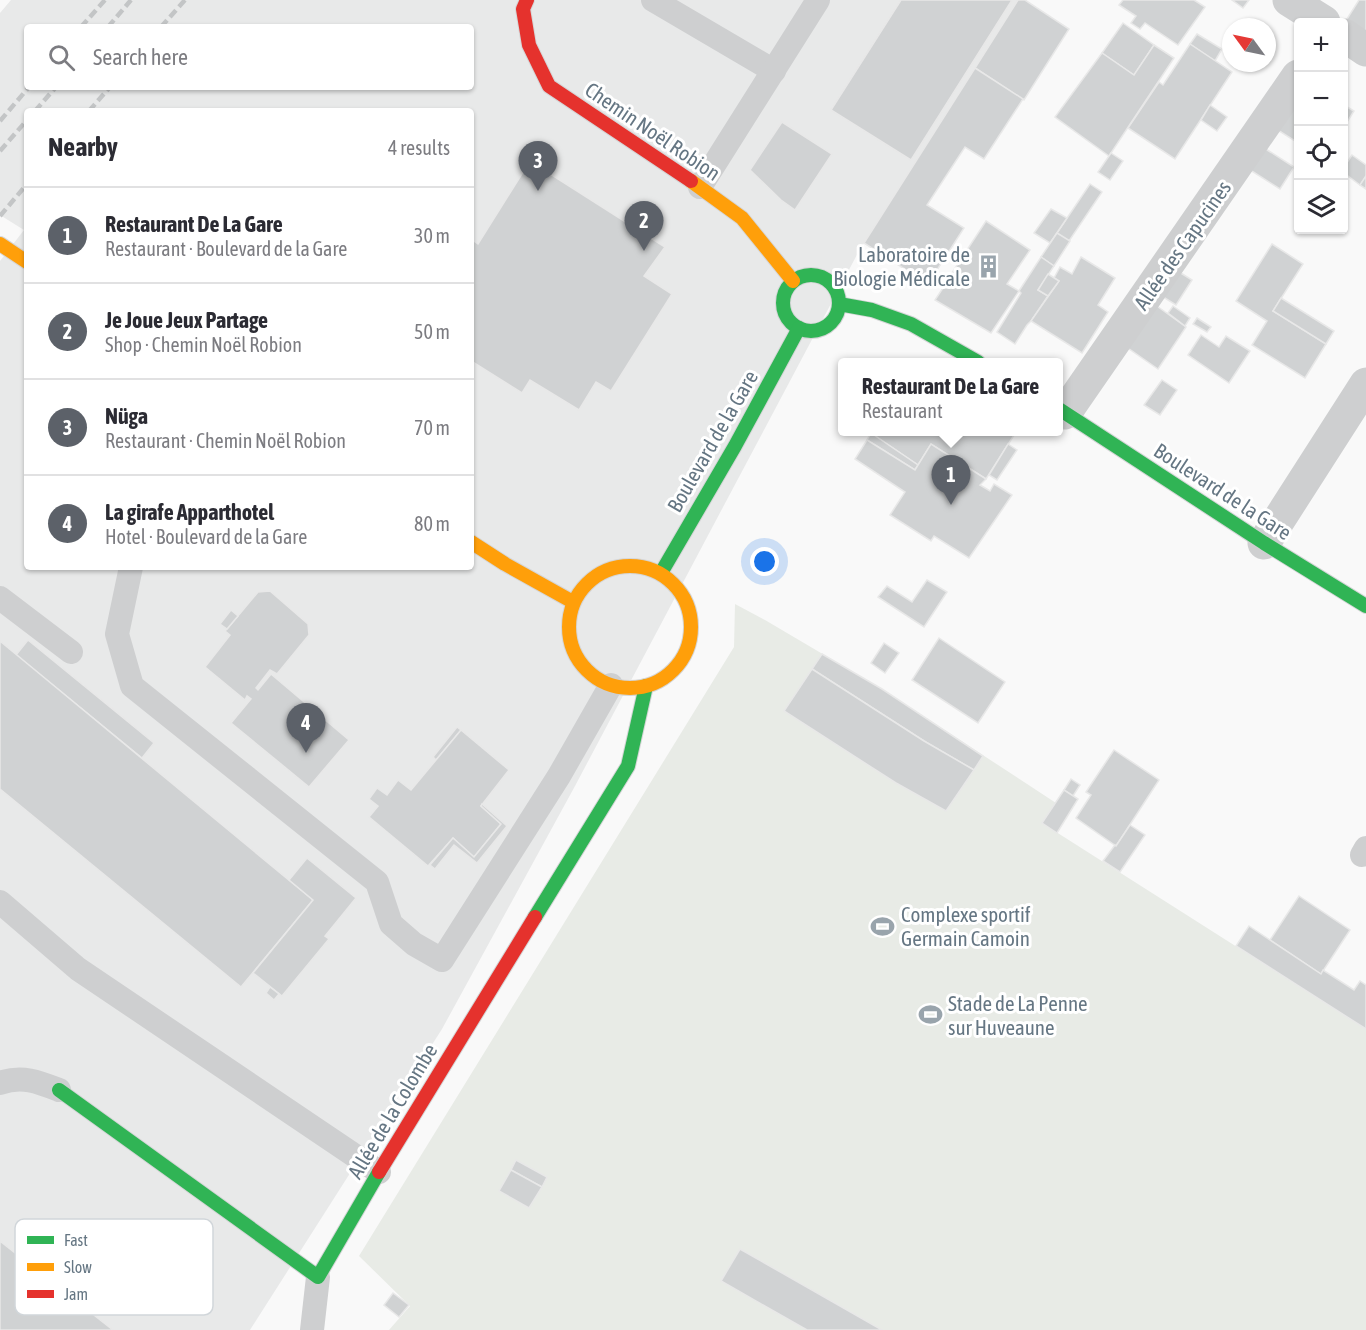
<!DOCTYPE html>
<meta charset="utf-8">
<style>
body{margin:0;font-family:"Asap Condensed",sans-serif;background:#f7f7f7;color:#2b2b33}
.controls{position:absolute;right:18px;top:18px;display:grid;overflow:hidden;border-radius:6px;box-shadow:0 2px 4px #0004}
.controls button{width:54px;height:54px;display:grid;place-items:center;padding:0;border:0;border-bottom:2px solid #e1e1e2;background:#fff;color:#2b2b33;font:30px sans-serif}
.compass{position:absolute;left:1222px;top:18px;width:54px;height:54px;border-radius:50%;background:#fff;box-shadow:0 2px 4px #0004;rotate:303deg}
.you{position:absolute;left:765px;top:562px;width:21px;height:21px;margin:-15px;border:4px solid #fff;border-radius:50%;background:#1a73e8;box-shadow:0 0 0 9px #1a73e833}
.badge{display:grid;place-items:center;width:39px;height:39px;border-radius:50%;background:#5c6169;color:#fff;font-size:20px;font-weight:700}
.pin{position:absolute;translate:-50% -50px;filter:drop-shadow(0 2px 3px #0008)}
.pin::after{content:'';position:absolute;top:32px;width:21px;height:18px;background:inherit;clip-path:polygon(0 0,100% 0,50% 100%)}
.popup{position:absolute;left:838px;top:358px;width:225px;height:78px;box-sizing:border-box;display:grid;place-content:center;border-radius:6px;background:#fff;filter:drop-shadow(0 2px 4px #0005);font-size:20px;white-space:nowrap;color:#7c7c81}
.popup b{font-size:22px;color:#2b2b33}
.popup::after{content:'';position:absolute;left:50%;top:100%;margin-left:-12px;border:12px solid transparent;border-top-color:#fff}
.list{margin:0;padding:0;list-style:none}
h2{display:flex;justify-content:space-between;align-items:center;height:78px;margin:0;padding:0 24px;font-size:26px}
h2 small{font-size:20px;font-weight:400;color:#7c7c81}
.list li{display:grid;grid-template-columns:39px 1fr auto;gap:18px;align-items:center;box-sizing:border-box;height:96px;padding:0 24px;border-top:2px solid #e1e1e2}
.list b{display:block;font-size:22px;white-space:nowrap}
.list p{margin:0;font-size:20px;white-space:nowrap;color:#7c7c81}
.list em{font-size:20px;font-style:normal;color:#7c7c81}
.icon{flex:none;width:33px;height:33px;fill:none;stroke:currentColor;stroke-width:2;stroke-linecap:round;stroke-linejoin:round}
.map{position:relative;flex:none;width:1366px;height:1330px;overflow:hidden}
.search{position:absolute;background:#fff;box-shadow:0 2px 4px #0004;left:24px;top:24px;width:450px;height:66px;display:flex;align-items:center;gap:15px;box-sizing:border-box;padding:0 21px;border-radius:6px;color:#7c7c81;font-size:22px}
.panel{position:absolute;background:#fff;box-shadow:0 2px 4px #0004;left:24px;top:108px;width:450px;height:462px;border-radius:6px}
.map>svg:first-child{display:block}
.built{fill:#e8e9e9;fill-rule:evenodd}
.green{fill:#e8ebe6}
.building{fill:#d0d2d3;stroke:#e8e8e8;stroke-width:1.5}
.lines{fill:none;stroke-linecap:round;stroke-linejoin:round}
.fast-casing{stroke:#d5d6d7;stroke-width:16}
.slow-casing{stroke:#d5d6d7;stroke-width:16}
.jam-casing{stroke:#d5d6d7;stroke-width:16}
.lane{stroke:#cecfd0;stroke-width:24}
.street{stroke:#cecfd0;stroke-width:33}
.fast{stroke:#30b455;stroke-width:14}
.slow{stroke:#ff9f0a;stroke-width:14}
.jam{stroke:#e5322d;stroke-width:14}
.rail{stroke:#c3c5c6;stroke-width:4.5;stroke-dasharray:9 4.5;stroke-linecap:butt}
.labels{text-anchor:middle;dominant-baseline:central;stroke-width:6;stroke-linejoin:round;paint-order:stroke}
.street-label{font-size:21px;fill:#657683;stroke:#fff}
.poi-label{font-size:21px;fill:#657683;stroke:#fff;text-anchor:start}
.key{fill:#fff;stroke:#d1d6da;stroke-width:1.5}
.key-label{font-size:16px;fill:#657683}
</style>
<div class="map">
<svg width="1366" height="1330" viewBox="0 0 1366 1330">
<rect width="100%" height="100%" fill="#f9f9f9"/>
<path class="built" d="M 11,0 L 1019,0 L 860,249 L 575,786 L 442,1029 L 250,1330 L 0,1330 L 0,261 L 24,230 L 0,215 L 0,13 ZM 27,27 L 471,27 L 471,87 L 27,87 ZM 27,111 L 471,111 L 471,567 L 27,567 Z"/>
<polygon class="green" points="735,604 765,620 882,689 1056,803 1042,823 1366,1029 1366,1330 389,1330 410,1306 359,1256 734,647"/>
<g class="building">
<polygon points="901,0 1012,0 911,160 831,110"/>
<polygon points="1018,0 1025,0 1069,29 1024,100 975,68"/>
<polygon points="1123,0 1194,0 1205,7 1178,45 1145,23 1140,29 1131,23 1136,16 1119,5"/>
<polygon points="1232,0 1249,0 1243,8"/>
<polygon points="1359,0 1366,0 1366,37 1345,22"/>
<polygon points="1123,23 1154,45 1134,75 1102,53"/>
<polygon points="1197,34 1222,49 1215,61 1190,44"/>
<polygon points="1190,44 1232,72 1175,159 1128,128 1159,82 1163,85"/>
<polygon points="1154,45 1174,58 1109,156 1055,117 1102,53 1134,75"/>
<polygon points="975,68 1023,99 984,159 965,147 927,205 964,228 928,284 864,243"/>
<polygon points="1298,89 1298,143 1273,127"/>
<polygon points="1210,105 1227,117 1217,131 1201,120"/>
<polygon points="1344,105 1354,111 1344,127"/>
<polygon points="782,122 832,154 795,210 781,200 750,170"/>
<polygon points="1261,146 1294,167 1280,189 1247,168"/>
<polygon points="1111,153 1123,161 1110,180 1098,172"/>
<polygon points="1352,155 1366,165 1366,176 1360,185 1344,173 1344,167"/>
<polygon points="530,161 665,247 644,276 672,294 611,391 596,382 579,410 530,380 522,393 471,361 471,239 478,244"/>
<polygon points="1366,176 1366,189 1360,185"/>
<polygon points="1090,184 1102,192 1069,241 1057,233"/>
<polygon points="1051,209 1067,218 1050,243 1034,233"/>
<polygon points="986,221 1030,250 1007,284 1019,291 991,333 935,300 947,282 946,282"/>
<polygon points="1057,233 1070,241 1054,266 1041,257"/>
<polygon points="1272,244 1303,264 1273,311 1326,344 1305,378 1252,345 1267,321 1236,301"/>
<polygon points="1041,257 1054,266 1038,290 1048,296 1031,321 1027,325 1015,344 997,332 1021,293 1019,291"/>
<polygon points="1081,257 1115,278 1098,305 1108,312 1082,353 1031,321 1059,281 1054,278 1060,267 1072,274"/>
<polygon points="1176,270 1192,280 1176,305 1160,295"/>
<polygon points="1048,274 1059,281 1048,296 1038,290"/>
<polygon points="1281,298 1334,331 1326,344 1273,311"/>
<polygon points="1154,304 1186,327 1158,369 1125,346"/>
<polygon points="1173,306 1190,318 1185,326 1168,313"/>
<polygon points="1197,318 1211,327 1207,332 1193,324"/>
<polygon points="1201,335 1219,347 1226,336 1250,351 1229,383 1188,355"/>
<polygon points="1162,380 1177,390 1160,415 1144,405"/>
<polygon points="872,432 1016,432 986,479 931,444 918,465 871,433"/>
<polygon points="871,433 918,465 915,470 867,440"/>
<polygon points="867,440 915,470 931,444 986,479 980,485 990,491 994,484 1012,495 969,558 934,536 931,541 890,515 905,492 855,459"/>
<polygon points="1008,444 1017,450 997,480 989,475"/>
<polygon points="927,580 947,592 924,627 878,597 887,586 912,602"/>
<polygon points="270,591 308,624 309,635 277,674 270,670 256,688 258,690 271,674 349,740 309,787 231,723 251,699 247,696 245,700 205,667 230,635 225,631 227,629 258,592"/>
<polygon points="231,610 238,616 227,629 220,624"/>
<polygon points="939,638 1005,682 978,723 912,680"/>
<polygon points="28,640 154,743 142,758 16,655"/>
<polygon points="0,641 313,900 241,987 0,789"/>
<polygon points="884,643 899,653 885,673 871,663"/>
<polygon points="822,654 882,689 983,756 974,770 924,741 812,669"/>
<polygon points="812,669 924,741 974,770 946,811 896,783 784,711"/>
<polygon points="457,727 461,730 436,760 433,757"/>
<polygon points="461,730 509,770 481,806 501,824 474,857 453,838 428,866 369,817 378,806 369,799 377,788 387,795 398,780 411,790"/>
<polygon points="1114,750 1159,780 1116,846 1076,818 1091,795 1086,792"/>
<polygon points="1071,779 1080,785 1073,796 1064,790"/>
<polygon points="1064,790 1078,799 1057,833 1042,823"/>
<polygon points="482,804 507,826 477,863 454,845 435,869 430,865 453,838 474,857 501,824 481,806"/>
<polygon points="1130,825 1145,835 1120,872 1103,861 1115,845 1116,846"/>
<polygon points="307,858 356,898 325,936 329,939 282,996 253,973 313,900 289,880"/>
<polygon points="1299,896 1350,930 1321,974 1270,940"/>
<polygon points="1249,926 1321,974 1323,970 1354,990 1360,981 1366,985 1366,1029 1236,946"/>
<polygon points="270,987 279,994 274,1000 266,993"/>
<polygon points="516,1160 547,1177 542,1187 511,1170"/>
<polygon points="511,1170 542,1187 529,1208 499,1191"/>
<polygon points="0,1241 113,1330 0,1330"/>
<polygon points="740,1249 882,1330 807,1330 721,1281"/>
<polygon points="393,1293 409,1305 399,1317 384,1305"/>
</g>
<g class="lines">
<defs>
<g id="fast">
<circle cx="811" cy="303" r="28"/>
<polyline points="839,304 872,310 911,324 978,362"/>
<polyline points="1059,409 1264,543 1366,606"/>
<polyline points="661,573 735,446 799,328"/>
<polyline points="535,917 628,766 646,686"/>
<polyline points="59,1090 318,1277 379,1172"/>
</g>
<g id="slow">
<polyline points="691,181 742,218 793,281"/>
<polyline points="0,244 27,262"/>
<polyline points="471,542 505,564 573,602"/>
<circle cx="630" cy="627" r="61"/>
</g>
<g id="jam">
<polyline points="527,0 523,9 529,45 549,86 691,181"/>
<polyline points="379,1172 535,917"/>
</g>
</defs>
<use href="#fast" class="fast-casing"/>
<use href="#slow" class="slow-casing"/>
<use href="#jam" class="jam-casing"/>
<g class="lane">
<polyline points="653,0 774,71"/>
<polyline points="700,187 818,0"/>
<polyline points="131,567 117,634 132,686 377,882 391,924 414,944 442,960 559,776 611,685"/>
<polyline points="0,598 71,652"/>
<polyline points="1362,855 1366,848"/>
<polyline points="0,902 78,969 379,1172"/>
<path d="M 0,1083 C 22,1075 39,1082 59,1090"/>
<polyline points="312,1330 318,1277"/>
</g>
<g class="street">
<polyline points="1289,0 1324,22"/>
<polyline points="1344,35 1366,50"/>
<polyline points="1065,413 1298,76"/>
<polyline points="1264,543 1366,384"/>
</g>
<use href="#fast" class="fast"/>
<use href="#slow" class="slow"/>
<use href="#jam" class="jam"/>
<g class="rail">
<polyline points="81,27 105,0"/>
<polyline points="108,27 131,0"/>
<polyline points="161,27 185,0"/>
<polyline points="35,111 56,87"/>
<polyline points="89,111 110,87"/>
<polyline points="0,121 29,87"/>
<polyline points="0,151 27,120"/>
<polyline points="0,216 27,184"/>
</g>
</g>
<defs>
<symbol id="building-bare" viewBox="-9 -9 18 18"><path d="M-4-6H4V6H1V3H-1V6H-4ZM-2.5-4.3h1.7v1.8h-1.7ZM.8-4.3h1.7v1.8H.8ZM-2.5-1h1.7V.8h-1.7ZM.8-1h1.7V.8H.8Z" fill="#99a4ac" stroke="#fff" stroke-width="2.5" paint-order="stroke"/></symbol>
<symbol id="stadium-bare" viewBox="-9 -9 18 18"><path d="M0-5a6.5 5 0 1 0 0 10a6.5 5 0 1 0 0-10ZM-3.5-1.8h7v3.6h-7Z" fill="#99a4ac" stroke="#fff" stroke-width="2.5" paint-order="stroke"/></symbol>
</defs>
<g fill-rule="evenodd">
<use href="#building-bare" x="972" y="250" width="33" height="33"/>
<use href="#stadium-bare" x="866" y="910" width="33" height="33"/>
<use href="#stadium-bare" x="914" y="998" width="33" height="33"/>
</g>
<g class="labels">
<g class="street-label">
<text transform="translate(653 131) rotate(34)">Chemin Noël Robion</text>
<text transform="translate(1182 245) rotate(-55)">Allée des Capucines</text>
<text transform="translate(712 441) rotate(-60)">Boulevard de la Gare</text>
<text transform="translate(1223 491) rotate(33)">Boulevard de la Gare</text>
<text transform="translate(392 1111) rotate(-59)">Allée de la Colombe</text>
</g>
<g class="poi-label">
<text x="970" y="254" text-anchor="end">Laboratoire de<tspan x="970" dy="24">Biologie Médicale</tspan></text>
<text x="901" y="914">Complexe sportif<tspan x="901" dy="24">Germain Camoin</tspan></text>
<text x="948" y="1003">Stade de La Penne<tspan x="948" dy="24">sur Huveaune</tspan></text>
</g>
</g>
<rect x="15" y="1219" width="198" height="96" rx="9" class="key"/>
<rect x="27" y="1236" width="27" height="8" fill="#30b455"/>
<rect x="27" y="1263" width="27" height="8" fill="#ff9f0a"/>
<rect x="27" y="1290" width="27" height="8" fill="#e5322d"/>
<g class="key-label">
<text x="64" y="1246">Fast</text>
<text x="64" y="1273">Slow</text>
<text x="64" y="1300">Jam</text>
</g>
</svg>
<div class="controls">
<button>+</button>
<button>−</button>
<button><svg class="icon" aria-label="locate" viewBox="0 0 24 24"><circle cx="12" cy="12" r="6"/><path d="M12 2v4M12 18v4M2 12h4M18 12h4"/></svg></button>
<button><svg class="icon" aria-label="layers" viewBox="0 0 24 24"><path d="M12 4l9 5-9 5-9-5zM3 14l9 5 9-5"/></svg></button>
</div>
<svg class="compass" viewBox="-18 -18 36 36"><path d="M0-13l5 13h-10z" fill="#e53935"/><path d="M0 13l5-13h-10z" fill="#7c7c81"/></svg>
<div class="you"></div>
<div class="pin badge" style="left:951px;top:505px">1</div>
<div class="popup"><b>Restaurant De La Gare</b>Restaurant</div>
<div class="pin badge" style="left:644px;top:251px">2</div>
<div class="pin badge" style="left:538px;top:191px">3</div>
<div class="pin badge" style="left:306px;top:753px">4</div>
<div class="search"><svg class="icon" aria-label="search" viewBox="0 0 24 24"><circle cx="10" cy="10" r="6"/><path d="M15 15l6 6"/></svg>Search here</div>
<section class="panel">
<h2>Nearby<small>4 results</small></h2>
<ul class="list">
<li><span class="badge">1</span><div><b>Restaurant De La Gare</b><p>Restaurant · Boulevard de la Gare</p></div><em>30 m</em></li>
<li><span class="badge">2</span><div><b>Je Joue Jeux Partage</b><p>Shop · Chemin Noël Robion</p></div><em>50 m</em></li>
<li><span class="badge">3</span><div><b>Nüga</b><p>Restaurant · Chemin Noël Robion</p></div><em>70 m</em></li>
<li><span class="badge">4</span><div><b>La girafe Apparthotel</b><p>Hotel · Boulevard de la Gare</p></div><em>80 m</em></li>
</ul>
</section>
</div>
